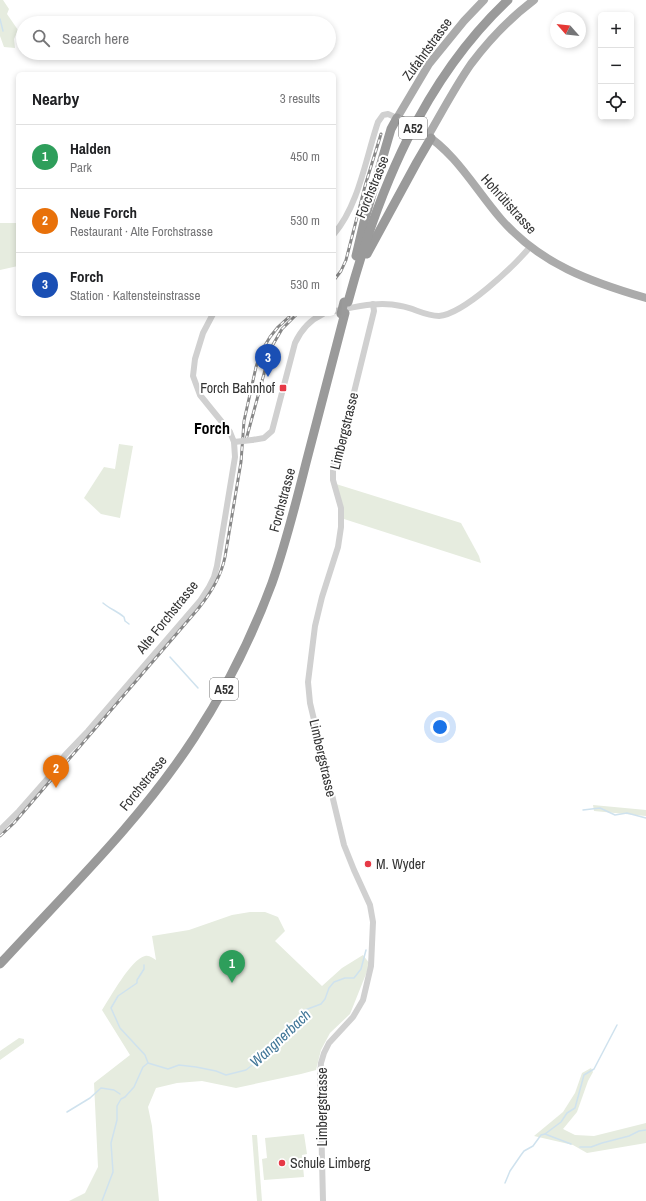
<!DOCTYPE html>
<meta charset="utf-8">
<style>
body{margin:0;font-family:"Archivo Narrow",sans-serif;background:#f2f2f2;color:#202124}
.controls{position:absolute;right:12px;top:12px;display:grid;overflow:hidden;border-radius:6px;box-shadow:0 2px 6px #0003}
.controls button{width:36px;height:36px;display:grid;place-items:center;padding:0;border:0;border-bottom:1px solid #e0e0e0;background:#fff;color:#202124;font:20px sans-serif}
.compass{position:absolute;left:550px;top:12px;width:36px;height:36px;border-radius:50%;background:#fff;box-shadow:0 2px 6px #0003;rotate:297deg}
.you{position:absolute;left:440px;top:727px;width:14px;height:14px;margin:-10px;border:3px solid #fff;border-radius:50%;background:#1a73e8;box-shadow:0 0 0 6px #1a73e833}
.badge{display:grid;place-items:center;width:26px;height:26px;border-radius:50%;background:#e63946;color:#fff;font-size:13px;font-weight:700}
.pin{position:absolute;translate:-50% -33px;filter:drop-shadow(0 1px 2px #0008)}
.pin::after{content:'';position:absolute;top:21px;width:14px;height:12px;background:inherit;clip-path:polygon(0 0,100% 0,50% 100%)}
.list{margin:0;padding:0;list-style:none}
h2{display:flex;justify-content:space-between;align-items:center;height:52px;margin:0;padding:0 16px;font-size:17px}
h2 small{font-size:13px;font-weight:400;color:#757577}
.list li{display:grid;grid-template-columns:26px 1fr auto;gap:12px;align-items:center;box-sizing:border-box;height:64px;padding:0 16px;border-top:1px solid #e0e0e0}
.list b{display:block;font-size:15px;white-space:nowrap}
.list p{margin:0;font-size:13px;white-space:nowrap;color:#757577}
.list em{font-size:13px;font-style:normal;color:#757577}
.icon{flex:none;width:22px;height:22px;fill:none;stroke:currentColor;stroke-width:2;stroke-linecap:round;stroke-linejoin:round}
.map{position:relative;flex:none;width:646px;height:1201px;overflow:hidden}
.search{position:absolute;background:#fff;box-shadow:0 2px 6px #0003;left:16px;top:16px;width:320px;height:44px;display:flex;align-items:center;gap:10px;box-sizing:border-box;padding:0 14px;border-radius:22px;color:#757577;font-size:15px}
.panel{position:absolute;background:#fff;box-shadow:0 2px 6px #0003;left:16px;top:72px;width:320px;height:244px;border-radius:6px}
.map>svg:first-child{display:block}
.green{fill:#e6ecdf}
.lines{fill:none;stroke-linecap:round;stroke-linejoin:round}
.stream{stroke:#cfe2ee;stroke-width:1.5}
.minor{stroke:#d0d0d0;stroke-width:6}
.major{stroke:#ababab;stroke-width:8}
.highway{stroke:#9a9a9a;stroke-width:9}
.rail-casing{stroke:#888;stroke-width:3}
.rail{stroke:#fff;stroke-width:1.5;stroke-dasharray:4.5;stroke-linecap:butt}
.minor-bridge{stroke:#d0d0d0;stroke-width:6}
.major-bridge{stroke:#ababab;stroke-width:8}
.highway-bridge{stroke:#9a9a9a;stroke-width:9}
.poi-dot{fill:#e63946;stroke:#fff;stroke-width:1.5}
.labels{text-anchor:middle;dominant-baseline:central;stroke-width:4;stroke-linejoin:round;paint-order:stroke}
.shield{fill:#fff;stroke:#707070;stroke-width:1}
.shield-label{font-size:13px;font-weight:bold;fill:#333}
.street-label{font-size:14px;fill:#333;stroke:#fff}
.poi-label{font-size:14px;fill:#333;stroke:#fff;text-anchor:start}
.water-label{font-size:15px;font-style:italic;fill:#3f7597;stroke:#fff}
.quarter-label{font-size:16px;font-weight:bold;fill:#000;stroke:#fff}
</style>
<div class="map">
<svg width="646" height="1201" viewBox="0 0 646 1201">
<rect width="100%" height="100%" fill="#fff"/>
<g class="green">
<polygon points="0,0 3,0 9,9 7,14 18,30 14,39 15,48 4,47 0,36"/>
<polygon points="0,223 18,223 18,266 0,270"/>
<polygon points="119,444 133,446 120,518 101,514 84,498 104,467 115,469"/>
<polygon points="336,484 461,523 479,556 481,563 344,519"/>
<polygon points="593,805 646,810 646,816 594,811"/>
<path d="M 250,912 L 265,912 L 278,917 L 285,931 L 275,941 L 322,986 L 342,968 L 363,955 L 370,964 L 350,1014 L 330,1033 L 321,1050 L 316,1070 L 301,1074 L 236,1088 L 202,1081 L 177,1083 L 156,1088 L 148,1107 L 152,1126 L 159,1201 L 69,1201 L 85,1193 L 98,1167 L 94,1083 L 130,1055 L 102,1010 C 110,998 131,959 145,956 C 150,955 152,958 156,960 L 152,936 L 189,930 L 232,915 Z"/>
<polygon points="19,1038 24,1039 24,1043 0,1060 0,1051"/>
<polygon points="591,1068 593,1072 588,1081 577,1112 563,1129 575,1135 594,1136 646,1123 646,1143 587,1153 573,1145 534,1136 563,1112 575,1093 582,1073"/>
<polygon points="304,1134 307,1154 302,1155 304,1177 264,1180 262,1159 267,1158 265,1138"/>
<polygon points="252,1135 257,1135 262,1201 257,1201"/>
</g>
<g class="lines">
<g class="stream">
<polyline points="0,19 3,31"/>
<path d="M 103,603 C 110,609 117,611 124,617 L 125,621 L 129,624"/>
<polyline points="170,657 198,688"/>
<polyline points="583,810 600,808 615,815 627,813 646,818"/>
<polyline points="144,965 144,969 137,980 137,983 118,996 111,1008 120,1028 145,1055 148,1063"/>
<polyline points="67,1112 90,1098 101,1088 114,1090 120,1094"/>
<polyline points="545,1134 561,1122 567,1113 575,1108 584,1075 594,1069 617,1025"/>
<polyline points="580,1147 591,1147 602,1143 629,1136 639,1131 646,1130"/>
<polyline points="505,1183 510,1171 521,1155 524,1151 533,1146 541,1135 545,1134 571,1144"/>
<polyline points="102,1201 113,1172 111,1143 117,1120 117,1106 121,1099 125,1097 134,1087 143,1067 148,1063 168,1069 179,1065 196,1067 216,1071 226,1075 246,1070 255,1063 264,1049 280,1040 288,1033 297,1019 305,1010 321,1004 325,999 329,988 334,982 345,978 354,978 361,969 366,950"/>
</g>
<g class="minor">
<path d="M 334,234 C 359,205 366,157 378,122 L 383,115 L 388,114 L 397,118"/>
<path d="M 334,311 C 356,307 378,301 401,306 C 414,308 425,316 439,316 C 464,314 514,266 530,247"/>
<path d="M 252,440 L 264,438 L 272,431 L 295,343 C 301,330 310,320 323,314"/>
<polyline points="0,830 19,811 49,777 65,755 88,731 200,601 209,587 214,577 217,566 235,457 234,442 230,432 200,395 193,376 195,359 203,333 213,314"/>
<polyline points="323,1201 320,1074 321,1063 324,1053 329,1043 353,1017 363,1000 371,966 373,922 370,905 354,870 344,845 310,703 308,682 315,626 322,597 338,547 341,527 341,508 333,480 333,466 344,433 374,311 373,304"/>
</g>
<g class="major">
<polyline points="402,120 397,118 429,64 464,21 484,0"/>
<path d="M 422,132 C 457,154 475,189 501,219 C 540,264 591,282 646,298"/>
<path d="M 428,136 C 442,112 455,87 471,64 C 489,40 510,18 534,0"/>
</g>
<g class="highway">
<polyline points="367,254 417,162 431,138"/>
<polyline points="356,256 364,222 391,129 397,118"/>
<path d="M 348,302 C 378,191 423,80 508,0"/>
<path d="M 0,964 C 67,891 140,821 194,738 C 226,689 252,637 272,583 C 286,543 296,503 306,463 C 319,413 332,363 345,313"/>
</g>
<defs>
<g id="rail">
<polyline points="334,280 341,271 346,260 365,186 381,134"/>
<polyline points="276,314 277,314"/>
<polyline points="246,440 271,348 282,329 297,314"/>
<path d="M 0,836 L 14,823 L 198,609 C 211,593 221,577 225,557 L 241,462 L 244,421 L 256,367 L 261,352 L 270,337 L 278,327 L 289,317"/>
</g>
</defs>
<use href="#rail" class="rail-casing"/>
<use href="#rail" class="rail"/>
<polyline class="minor-bridge" points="234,442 252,440"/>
<polyline class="major-bridge" points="402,120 422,132"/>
<polyline class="highway-bridge" points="341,314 344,302"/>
</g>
<g class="poi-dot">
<rect x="279" y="384" width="8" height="8" rx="2"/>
<circle cx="368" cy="864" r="4"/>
<circle cx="282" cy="1163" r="4"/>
</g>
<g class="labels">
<g class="shield">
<rect x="399" y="117" width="28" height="22" rx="3"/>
<rect x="210" y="678" width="28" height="22" rx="3"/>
</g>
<g class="shield-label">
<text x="413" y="128">A52</text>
<text x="224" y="689">A52</text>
</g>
<g class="street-label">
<text transform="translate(427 49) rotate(-54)">Zufahrtstrasse</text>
<text transform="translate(372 187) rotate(-68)">Forchstrasse</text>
<text transform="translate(509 204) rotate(48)">Hohrütistrasse</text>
<text transform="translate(344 431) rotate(-76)">Limbergstrasse</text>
<text transform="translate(282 500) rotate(-75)">Forchstrasse</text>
<text transform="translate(167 617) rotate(-51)">Alte Forchstrasse</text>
<text transform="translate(323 758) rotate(77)">Limbergstrasse</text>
<text transform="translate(143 783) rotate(-51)">Forchstrasse</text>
<text transform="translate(322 1107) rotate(-90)">Limbergstrasse</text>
</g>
<g class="poi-label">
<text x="275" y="388" text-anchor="end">Forch Bahnhof</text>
<text x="376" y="864">M. Wyder</text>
<text x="290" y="1163">Schule Limberg</text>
</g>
<g class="water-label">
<text transform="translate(280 1038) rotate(-43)">Wangnerbach</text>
</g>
<g class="quarter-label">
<text x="212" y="428">Forch</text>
</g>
</g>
</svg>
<div class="controls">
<button>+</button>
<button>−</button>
<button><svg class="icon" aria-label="locate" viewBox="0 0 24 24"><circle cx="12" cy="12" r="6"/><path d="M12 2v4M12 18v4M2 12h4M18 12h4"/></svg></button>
</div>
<svg class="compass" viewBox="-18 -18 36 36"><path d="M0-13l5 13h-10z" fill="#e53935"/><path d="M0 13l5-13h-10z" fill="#757577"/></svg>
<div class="you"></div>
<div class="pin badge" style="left:232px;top:983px;background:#2e9e5b">1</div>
<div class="pin badge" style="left:56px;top:788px;background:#e8710a">2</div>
<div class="pin badge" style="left:268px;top:377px;background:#1a4fb4">3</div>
<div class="search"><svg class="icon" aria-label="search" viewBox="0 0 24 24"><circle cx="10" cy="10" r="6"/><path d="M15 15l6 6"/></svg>Search here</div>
<section class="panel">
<h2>Nearby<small>3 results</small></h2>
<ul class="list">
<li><span class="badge" style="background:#2e9e5b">1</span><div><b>Halden</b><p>Park</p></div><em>450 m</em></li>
<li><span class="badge" style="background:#e8710a">2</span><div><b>Neue Forch</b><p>Restaurant · Alte Forchstrasse</p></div><em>530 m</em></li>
<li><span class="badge" style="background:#1a4fb4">3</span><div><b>Forch</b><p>Station · Kaltensteinstrasse</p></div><em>530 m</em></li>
</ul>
</section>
</div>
